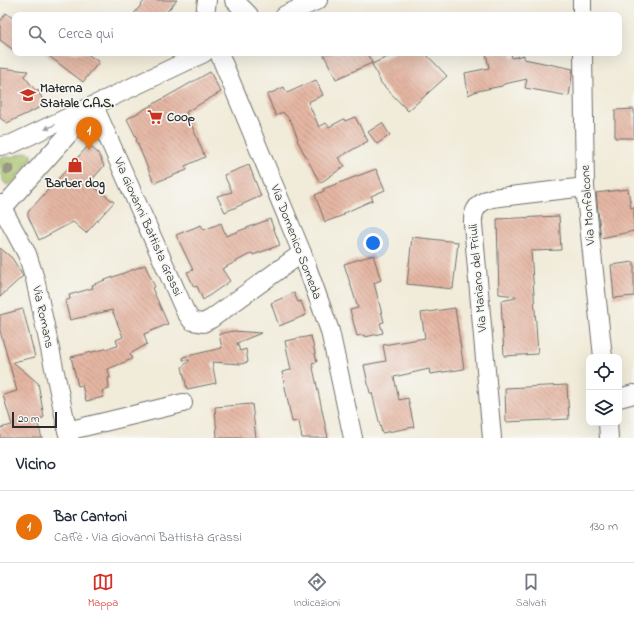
<!DOCTYPE html>
<html lang="it">
<meta charset="utf-8">
<style>
body{margin:0;font-family:"Indie Flower",sans-serif;background:#f2f2f3;color:#1f2937}
.controls{position:absolute;right:12px;bottom:12px;display:grid;overflow:hidden;border-radius:8px;box-shadow:0 4px 16px #0002}
.controls button{width:36px;height:36px;display:grid;place-items:center;padding:0;border:0;border-bottom:1px solid #e0e1e3;background:#fff;color:#1f2937;font:20px sans-serif}
.scale{position:absolute;left:12px;bottom:10px;width:45px;box-sizing:border-box;padding-left:4px;border:2px solid #2b2b2b;border-top:0;font-size:11px;line-height:14px;white-space:nowrap;color:#2b2b2b;-webkit-text-stroke:3px #f6f6f2;paint-order:stroke}
.you{position:absolute;left:373px;top:243px;width:14px;height:14px;margin:-10px;border:3px solid #fff;border-radius:50%;background:#1a73e8;box-shadow:0 0 0 6px #1a73e833}
.badge{display:grid;place-items:center;width:26px;height:26px;border-radius:50%;background:#d93025;color:#fff;font-size:13px;font-weight:700}
.pin{position:absolute;translate:-50% -33px;filter:drop-shadow(0 1px 2px #0008)}
.pin::after{content:'';position:absolute;top:21px;width:14px;height:12px;background:inherit;clip-path:polygon(0 0,100% 0,50% 100%)}
.list{margin:0;padding:0;list-style:none}
h2{display:flex;justify-content:space-between;align-items:center;height:52px;margin:0;padding:0 16px;font-size:17px}
h2 small{font-size:13px;font-weight:400;color:#747a83}
.list li{display:grid;grid-template-columns:26px 1fr auto;gap:12px;align-items:center;box-sizing:border-box;height:72px;padding:0 16px;border-top:1px solid #e0e1e3}
.list b{display:block;font-size:15px;white-space:nowrap}
.list p{margin:0;font-size:13px;white-space:nowrap;color:#747a83}
.list em{font-size:13px;font-style:normal;color:#747a83}
.icon{flex:none;width:22px;height:22px;fill:none;stroke:currentColor;stroke-width:2;stroke-linecap:round;stroke-linejoin:round}
.map{position:relative;flex:none;width:634px;height:438px;overflow:hidden}
.search{position:absolute;background:#fff;box-shadow:0 4px 16px #0002;left:12px;right:12px;top:12px;height:44px;display:flex;align-items:center;gap:10px;box-sizing:border-box;padding:0 14px;border-radius:8px;color:#747a83;font-size:15px}
.sheet{height:124px;background:#fff}
nav{display:flex;justify-content:space-around;align-items:center;box-sizing:border-box;height:56px;border-top:1px solid #e0e1e3;background:#fff;font-size:11px;color:#747a83}
nav a{display:grid;justify-items:center;gap:2px}
nav .on{color:#d93025}
.map>svg:first-child{display:block}
.grass{fill:url(#grass-tufts);stroke:#687648}
.building{fill:url(#building-back-hatch)}
.lines{fill:none;stroke-linecap:round;stroke-linejoin:round}
.minor-casing{stroke:#706e68;stroke-width:20}
.minor{stroke:#fff;stroke-width:18}
.tree{fill:#989a83}
.oneway{fill:#a0a0a0}
.labels{text-anchor:middle;dominant-baseline:central;stroke-width:3.5;stroke-linejoin:round;paint-order:stroke}
.poi-label{font-size:13px;font-weight:bold;fill:#2b2b2b;stroke:#f6f6f2;text-anchor:start}
.street-label{font-size:13px;fill:#2b2b2b;stroke:#f6f6f2}
</style>
<div class="map">
<svg width="634" height="438" viewBox="0 0 634 438">
<defs>
<pattern id="grass-tufts" width="24" height="20" patternUnits="userSpaceOnUse"><rect width="24" height="20" fill="#a5c066"/><path d="M3 7l-1-3M5 7V3M7 7l1-3M15 17l-1-3M17 17v-4M19 17l1-3" fill="none" stroke="#879c54"/></pattern>
<pattern id="building-back-hatch" width="6" height="6" patternUnits="userSpaceOnUse"><rect width="6" height="6" fill="#e5b6a3"/><path d="M-1 5l2 2M0 0l6 6M5-1l2 2" fill="none" stroke="#ba9485"/></pattern>
</defs>
<rect width="100%" height="100%" fill="#f6f6f2"/>
<filter id="ink" filterUnits="userSpaceOnUse"><feTurbulence type="fractalNoise" baseFrequency=".025" numOctaves="2"/><feDisplacementMap in="SourceGraphic" scale="8" xChannelSelector="R" yChannelSelector="G"/><feConvolveMatrix kernelMatrix="1 2 1 2 8 2 1 2 1" color-interpolation-filters="sRGB"/></filter>
<filter id="wash" filterUnits="userSpaceOnUse"><feTurbulence type="fractalNoise" baseFrequency=".012" numOctaves="4" result="noise"/><feDisplacementMap in="SourceGraphic" scale="16" xChannelSelector="R" yChannelSelector="G"/><feGaussianBlur stdDeviation="0.9" result="paint"/><feColorMatrix in="noise" values="0 0 0 0 0 0 0 0 0 0 0 0 0 0 0 0 0 1.4 0 .05"/><feComposite in="paint" operator="in"/></filter>
<g filter="url(#wash)">
<rect width="100%" height="100%" fill="#f1ebd9"/>
<path class="grass" d="M 27,152 L 32,154 L 32,159 L 13,182 L 7,185 C 0,181 0,166 0,157 L 11,157 Z"/>
<g id="blocks">
<g class="building">
<polygon points="145,0 177,0 164,15 133,15"/>
<polygon points="6,13 15,20 15,51 0,40 0,22"/>
<polygon points="45,53 86,53 99,62 83,82"/>
<polygon points="323,53 367,53 372,63 336,79"/>
<polygon points="396,53 425,53 447,76 408,111 381,83 372,64"/>
<polygon points="486,53 511,53 512,58 524,55 524,59 573,69 569,96 525,88 527,79 504,84 502,86 477,91 468,95 465,73 489,68"/>
<polygon points="0,68 28,71 24,76 36,91 38,90 45,105 7,123 0,118"/>
<polygon points="210,72 221,92 186,112 205,157 185,166 187,170 154,183 136,140 137,139 127,119"/>
<polygon points="316,80 323,95 308,102 319,127 326,123 329,127 344,119 345,121 355,117 368,141 338,158 345,166 320,183 297,140 298,139 291,121 283,112 276,116 267,95 284,87 287,93"/>
<polygon points="634,109 634,138 615,138 615,110"/>
<polygon points="382,123 390,135 377,144 368,132"/>
<polygon points="89,145 98,153 104,166 89,183 114,202 86,233 73,222 39,240 28,216 28,212"/>
<polygon points="249,165 261,196 225,212 217,196 232,192 224,175"/>
<polygon points="376,169 385,190 371,196 373,200 344,213 344,215 325,222 315,195 324,191 323,189"/>
<polygon points="628,189 631,208 634,207 634,231 601,238 596,193"/>
<polygon points="559,216 561,250 531,251 538,354 504,356 501,301 516,298 516,296 499,294 497,219"/>
<polygon points="270,219 280,245 253,255 252,253 222,269 230,281 203,300 197,286 194,287 187,272 193,270 176,235 201,225 204,230 221,223 226,236"/>
<polygon points="412,237 458,242 453,289 407,284"/>
<polygon points="0,248 12,258 23,276 0,297"/>
<polygon points="373,255 381,280 374,283 384,322 380,323 383,333 365,337 364,335 357,336 350,310 358,308 344,264"/>
<polygon points="634,262 634,296 614,298 611,265"/>
<polygon points="145,265 155,287 152,288 168,324 144,334 147,344 130,354 132,359 108,369 110,378 108,378 109,389 102,391 104,397 86,401 82,385 78,386 71,357 118,346 116,340 123,337 112,310 70,320 65,301 70,299 69,295 93,288 92,285"/>
<polygon points="294,293 298,302 301,301 306,315 279,326 271,303"/>
<polygon points="455,308 464,369 430,374 429,369 394,377 399,400 408,398 414,427 382,433 372,393 370,393 364,365 386,361 383,345 425,338 421,313"/>
<polygon points="23,309 35,357 13,362 38,383 44,417 37,421 42,438 0,438 0,428 12,425 3,395 17,391 0,331 0,315"/>
<polygon points="233,331 261,333 237,343 240,351 246,349 248,362 241,364 212,362 216,383 187,389 182,367 190,360 183,360 183,357 222,348 219,334"/>
<polygon points="311,336 317,362 312,363 328,438 302,438 299,421 292,422 282,372 291,370 285,341"/>
<polygon points="567,385 569,419 506,422 505,388"/>
<polygon points="252,404 256,438 217,438 215,407"/>
</g>
</g>
</g>
<g filter="url(#ink)">
<use href="#blocks" fill-opacity="0" stroke="#706e68" stroke-width="1"/>
<g class="lines">
<defs>
<g id="minor">
<polyline points="234,0 249,15"/>
<polyline points="582,0 582,15"/>
<polyline points="205,15 207,0"/>
<polyline points="285,15 318,0"/>
<polyline points="219,53 302,253 330,331 353,438"/>
<polyline points="583,53 585,187 603,357"/>
<polyline points="94,106 185,311 192,321 203,323 211,319 302,253"/>
<polyline points="0,146 12,144 31,135 204,53"/>
<polyline points="0,204 27,254 35,279 69,438"/>
<polyline points="0,211 88,112"/>
<polyline points="619,398 634,394"/>
<polyline points="608,423 609,438"/>
<polyline points="67,431 183,403"/>
<path d="M 492,438 L 473,224 C 472,209 479,202 492,198 L 585,187"/>
</g>
</defs>
<use href="#minor" class="minor-casing"/>
<use href="#minor" class="minor"/>
</g>
<circle class="tree" cx="8" cy="169" r="5.5"/>
<defs><path id="oneway-solid" d="M-6-.8H1V-3.2L6.5 0L1 3.2V.8H-6Z"/></defs>
<use class="oneway" href="#oneway-solid" transform="translate(50 127) rotate(155)"/>
</g>
<defs>
<symbol id="school-bare" viewBox="-9 -9 18 18"><path d="M0-5L7-2L0 1L-7-2ZM-4 1L0 2.5L4 1V4Q0 6-4 4Z" fill="#c8321e" stroke="#f6f6f2" stroke-width="2.5" paint-order="stroke"/></symbol>
<symbol id="supermarket-bare" viewBox="-9 -9 18 18"><path d="M-6-5.5h2.5l.6 2H6L4.5 2H-2.5L-4.4-4H-6ZM-1.5 3.2a1.3 1.3 0 1 0 .1 0ZM3 3.2a1.3 1.3 0 1 0 .1 0Z" fill="#c8321e" stroke="#f6f6f2" stroke-width="2.5" paint-order="stroke"/></symbol>
<symbol id="shop-bare" viewBox="-9 -9 18 18"><path d="M-5-2.5h2.3a2.7 3.5 0 0 1 5.4 0H5L5.5 6h-11ZM-1.5-2.5h3a1.5 2.3 0 0 0-3 0Z" fill="#c8321e" stroke="#f6f6f2" stroke-width="2.5" paint-order="stroke"/></symbol>
</defs>
<g fill-rule="evenodd">
<use href="#school-bare" x="17" y="84" width="22" height="22"/>
<use href="#supermarket-bare" x="144" y="106" width="22" height="22"/>
<use href="#shop-bare" x="64" y="154" width="22" height="22"/>
</g>
<g class="labels">
<g class="poi-label">
<text x="40" y="88">Materna<tspan x="40" dy="15">Statale C.A.S.</tspan></text>
<text x="167" y="117">Coop</text>
<text x="75" y="183" text-anchor="middle">Barber dog</text>
</g>
<g class="street-label">
<text transform="translate(588 205) rotate(-94)">Via Monfalcone</text>
<text transform="translate(148 227) rotate(66)">Via Giovanni Battista Grassi</text>
<text transform="translate(296 242) rotate(69)">Via Domenico Someda</text>
<text transform="translate(478 278) rotate(-95)">Via Mariano del Friuli</text>
<text transform="translate(43 317) rotate(78)">Via Romans</text>
</g>
</g>
</svg>
<div class="controls">
<button><svg class="icon" aria-label="locate" viewBox="0 0 24 24"><circle cx="12" cy="12" r="6"/><path d="M12 2v4M12 18v4M2 12h4M18 12h4"/></svg></button>
<button><svg class="icon" aria-label="layers" viewBox="0 0 24 24"><path d="M12 4l9 5-9 5-9-5zM3 14l9 5 9-5"/></svg></button>
</div>
<div class="scale">20 m</div>
<div class="you"></div>
<div class="pin badge" style="left:89px;top:150px;background:#e8710a">1</div>
<div class="search"><svg class="icon" aria-label="search" viewBox="0 0 24 24"><circle cx="10" cy="10" r="6"/><path d="M15 15l6 6"/></svg>Cerca qui</div>
</div>
<section class="sheet">
<h2>Vicino<small></small></h2>
<ul class="list">
<li><span class="badge" style="background:#e8710a">1</span><div><b>Bar Cantoni</b><p>Caffè · Via Giovanni Battista Grassi</p></div><em>130 m</em></li>
</ul>
</section>
<nav>
<a class="on"><svg class="icon" aria-label="map" viewBox="0 0 24 24"><path d="M3 6l6-2 6 2 6-2v14l-6 2-6-2-6 2zM9 4v14M15 6v14"/></svg>Mappa</a>
<a><svg class="icon" aria-label="directions" viewBox="0 0 24 24"><path d="M12 3l9 9-9 9-9-9zM9 14v-3h6M13 9l2 2-2 2"/></svg>Indicazioni</a>
<a><svg class="icon" aria-label="saved" viewBox="0 0 24 24"><path d="M7 4h10v16l-5-4-5 4z"/></svg>Salvati</a>
</nav>
